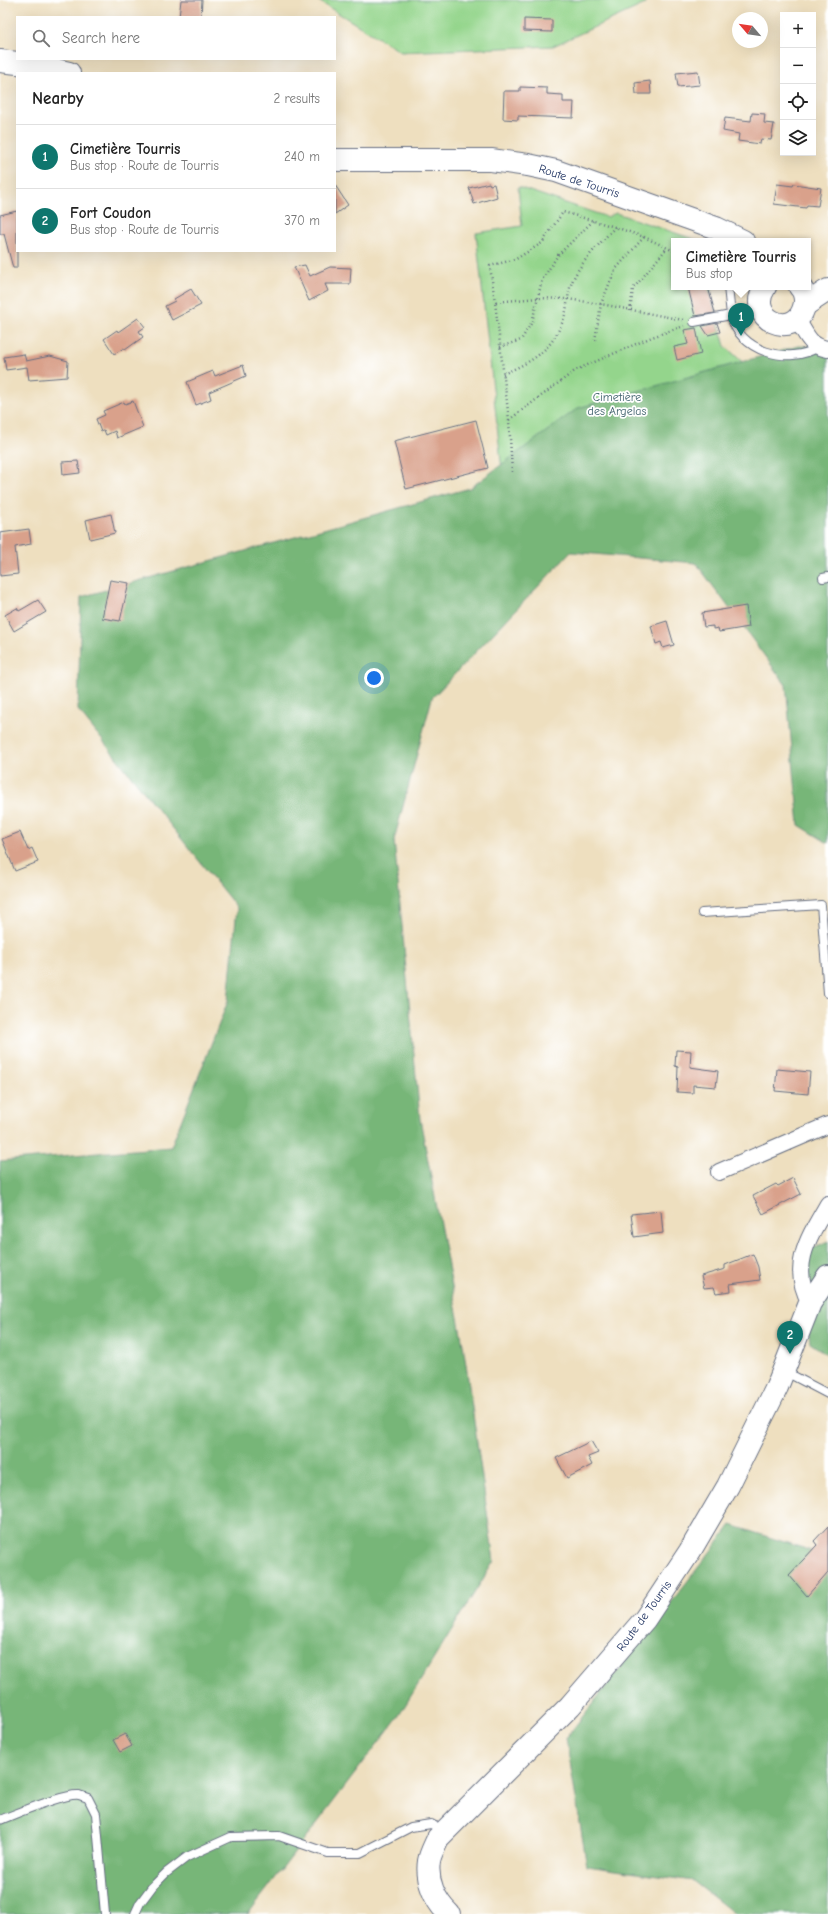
<!DOCTYPE html>
<meta charset="utf-8">
<style>
body{margin:0;font-family:"Comic Neue",sans-serif;background:#f2f2f2;color:#222}
.controls{position:absolute;right:12px;top:12px;display:grid;overflow:hidden;border-radius:0px;box-shadow:0 4px 16px #0002}
.controls button{width:36px;height:36px;display:grid;place-items:center;padding:0;border:0;border-bottom:1px solid #e0e0e0;background:#fff;color:#222;font:20px sans-serif}
.compass{position:absolute;left:732px;top:12px;width:36px;height:36px;border-radius:50%;background:#fff;box-shadow:0 4px 16px #0002;rotate:299deg}
.you{position:absolute;left:374px;top:678px;width:14px;height:14px;margin:-10px;border:3px solid #fff;border-radius:50%;background:#1a73e8;box-shadow:0 0 0 6px #1a73e833}
.badge{display:grid;place-items:center;width:26px;height:26px;border-radius:50%;background:#0f766e;color:#fff;font-size:13px;font-weight:700}
.pin{position:absolute;translate:-50% -33px;filter:drop-shadow(0 1px 2px #0008)}
.pin::after{content:'';position:absolute;top:21px;width:14px;height:12px;background:inherit;clip-path:polygon(0 0,100% 0,50% 100%)}
.popup{position:absolute;left:671px;top:238px;width:140px;height:52px;box-sizing:border-box;display:grid;place-content:center;border-radius:0px;background:#fff;filter:drop-shadow(0 1px 3px #0005);font-size:13px;white-space:nowrap;color:#767676}
.popup b{font-size:15px;color:#222}
.popup::after{content:'';position:absolute;left:50%;top:100%;margin-left:-8px;border:8px solid transparent;border-top-color:#fff}
.list{margin:0;padding:0;list-style:none}
h2{display:flex;justify-content:space-between;align-items:center;height:52px;margin:0;padding:0 16px;font-size:17px}
h2 small{font-size:13px;font-weight:400;color:#767676}
.list li{display:grid;grid-template-columns:26px 1fr auto;gap:12px;align-items:center;box-sizing:border-box;height:64px;padding:0 16px;border-top:1px solid #e0e0e0}
.list b{display:block;font-size:15px;white-space:nowrap}
.list p{margin:0;font-size:13px;white-space:nowrap;color:#767676}
.list em{font-size:13px;font-style:normal;color:#767676}
.icon{flex:none;width:22px;height:22px;fill:none;stroke:currentColor;stroke-width:2;stroke-linecap:round;stroke-linejoin:round}
.map{position:relative;flex:none;width:828px;height:1914px;overflow:hidden}
.search{position:absolute;background:#fff;box-shadow:0 4px 16px #0002;left:16px;top:16px;width:320px;height:44px;display:flex;align-items:center;gap:10px;box-sizing:border-box;padding:0 14px;border-radius:0px;color:#767676;font-size:15px}
.panel{position:absolute;background:#fff;box-shadow:0 4px 16px #0002;left:16px;top:72px;width:320px;height:180px;border-radius:0px}
.map>svg:first-child{display:block}
.green{fill:#94d58c;stroke:#588275}
.forest{fill:#77b678;stroke:#49726b}
.building{fill:#d9a18b}
.lines{fill:none;stroke-linecap:round;stroke-linejoin:round}
.lane-casing{stroke:#656d80;stroke-width:10}
.street-casing{stroke:#656d80;stroke-width:18}
.secondary-casing{stroke:#656d80;stroke-width:24}
.path{stroke:#656d80;stroke-width:2.5;stroke-dasharray:1 3;stroke-linecap:butt}
.lane{stroke:#fff;stroke-width:8}
.street{stroke:#fff;stroke-width:16}
.secondary{stroke:#fff;stroke-width:22}
.labels{text-anchor:middle;dominant-baseline:central;stroke-width:3.5;stroke-linejoin:round;paint-order:stroke}
.street-label{font-size:12px;fill:#1b2f5e;stroke:#fff}
.park-label{font-size:12px;fill:#3f616c;stroke:#fff}
</style>
<div class="map">
<svg width="828" height="1914" viewBox="0 0 828 1914">
<rect width="100%" height="100%" fill="#fff"/>
<filter id="ink" filterUnits="userSpaceOnUse"><feTurbulence type="fractalNoise" baseFrequency=".025" numOctaves="2"/><feDisplacementMap in="SourceGraphic" scale="8" xChannelSelector="R" yChannelSelector="G"/><feConvolveMatrix kernelMatrix="1 2 1 2 8 2 1 2 1" color-interpolation-filters="sRGB"/></filter>
<filter id="wash" filterUnits="userSpaceOnUse"><feTurbulence type="fractalNoise" baseFrequency=".012" numOctaves="4" result="noise"/><feDisplacementMap in="SourceGraphic" scale="16" xChannelSelector="R" yChannelSelector="G"/><feGaussianBlur stdDeviation="0.9" result="paint"/><feColorMatrix in="noise" values="0 0 0 0 0 0 0 0 0 0 0 0 0 0 0 0 0 1.4 0 .05"/><feComposite in="paint" operator="in"/></filter>
<g filter="url(#wash)">
<rect width="100%" height="100%" fill="#eedfbf"/>
<g class="green">
<polygon points="317,0 644,0 645,4 553,46 401,52"/>
<polygon points="518,187 607,217 616,213 699,241 674,241 674,287 713,287 710,294 725,346 750,369 511,553 476,233 522,226"/>
</g>
<g class="forest">
<polygon points="798,346 828,347 828,843 799,825 786,685 696,563 571,552 432,698 394,840 420,1119 463,1344 494,1561 398,1717 248,1914 0,1914 0,1161 171,1147 228,1001 237,908 78,710 81,597 470,488 578,408"/>
<polygon points="828,1241 828,1355 810,1343 799,1254"/>
<polygon points="731,1525 828,1556 828,1914 735,1914 693,1881 587,1866 566,1738"/>
</g>
<g id="blocks">
<g class="building">
<polygon points="181,0 202,0 201,17 179,17"/>
<polygon points="524,19 552,20 552,32 524,31"/>
<polygon points="698,71 700,85 678,87 676,73"/>
<polygon points="650,81 651,94 636,94 635,83"/>
<polygon points="520,87 547,88 547,94 563,95 563,102 574,102 573,118 518,116 518,120 503,119 504,91 520,91"/>
<polygon points="752,113 765,114 764,123 774,124 771,140 761,139 760,144 738,141 739,134 723,131 725,118 751,121"/>
<polygon points="489,183 490,185 494,184 497,197 474,204 469,188"/>
<polygon points="777,184 793,186 794,184 821,188 818,206 807,205 806,208 774,204"/>
<polygon points="335,185 348,205 335,214"/>
<polygon points="17,211 17,268 13,268 4,234 0,234 0,215"/>
<polygon points="305,265 310,276 330,267 351,268 350,284 325,284 328,291 309,301 294,267"/>
<polygon points="688,287 708,287 715,313 695,316"/>
<polygon points="191,289 201,305 172,320 165,306 175,301 174,299"/>
<polygon points="138,318 145,327 139,331 143,337 125,350 124,348 114,354 104,339 117,330 118,332"/>
<polygon points="717,323 720,332 708,335 702,326"/>
<polygon points="696,328 701,354 677,360 674,347 688,344 684,330"/>
<polygon points="24,354 26,361 50,356 68,361 67,377 29,380 27,367 6,370 4,357"/>
<polygon points="243,365 246,376 209,392 211,399 196,405 187,382 213,371 215,376"/>
<polygon points="133,401 143,427 117,438 115,431 106,435 104,430 101,432 96,419 105,415 103,411 124,402 125,404"/>
<polygon points="476,420 488,468 406,489 394,441"/>
<polygon points="78,461 80,473 63,475 62,462"/>
<polygon points="111,514 115,533 90,539 86,520"/>
<polygon points="29,529 31,544 15,547 18,574 0,576 0,533"/>
<polygon points="110,580 129,583 120,621 102,618"/>
<polygon points="38,600 46,612 14,631 5,615 17,608 19,611"/>
<polygon points="746,606 749,627 719,632 718,628 713,629 713,626 704,627 702,613"/>
<polygon points="667,621 674,645 663,648 661,642 656,644 651,626"/>
<polygon points="20,832 28,850 32,848 38,862 15,871 2,839"/>
<polygon points="676,1050 691,1051 690,1067 718,1071 716,1087 693,1085 693,1093 677,1092 678,1067 675,1066"/>
<polygon points="777,1069 810,1072 808,1094 775,1091"/>
<polygon points="793,1178 801,1194 763,1214 753,1196 776,1184 778,1186"/>
<polygon points="661,1211 663,1233 634,1237 631,1214"/>
<polygon points="753,1254 758,1267 760,1280 730,1284 731,1291 716,1293 714,1287 704,1288 701,1276 725,1269 725,1265"/>
<polygon points="591,1441 598,1453 588,1457 592,1465 567,1478 556,1458"/>
<polygon points="828,1526 828,1572 807,1596 789,1575 817,1545 814,1541"/>
<polygon points="125,1734 132,1746 120,1752 113,1740"/>
</g>
</g>
</g>
<g filter="url(#ink)">
<use href="#blocks" fill-opacity="0" stroke="#656d80" stroke-width="1"/>
<g class="lines">
<defs>
<g id="lane">
<path d="M 760,307 L 731,315 C 738,351 789,366 818,347"/>
<polyline points="694,322 731,315 728,287"/>
<polyline points="823,578 828,577"/>
<polyline points="702,913 821,905 828,993"/>
<polyline points="784,1371 828,1394"/>
<path d="M 0,1820 C 15,1814 65,1793 79,1795 C 82,1796 85,1797 88,1798 L 96,1814 L 105,1914"/>
<polyline points="135,1914 140,1903 152,1887 166,1873 187,1857 231,1837 279,1836 328,1853 360,1853 411,1827 431,1824 444,1831"/>
</g>
<g id="street">
<path d="M 797,320 C 807,334 808,346 828,349"/>
<polyline points="719,1172 828,1125"/>
<path d="M 810,1303 C 789,1266 809,1237 828,1204"/>
</g>
<g id="secondary">
<polyline points="0,61 35,65 69,73"/>
<polyline points="335,160 491,160 528,165 556,171 640,201 716,228 743,241"/>
<path d="M 765,287 C 744,319 795,341 804,307 C 806,301 805,292 800,287"/>
<polyline points="805,305 828,290"/>
<path d="M 449,1914 C 435,1901 426,1881 429,1861 C 430,1854 435,1845 438,1838 L 570,1706 L 645,1619 L 690,1551 L 728,1486 L 777,1387 L 810,1303 L 828,1276"/>
</g>
</defs>
<use href="#lane" class="lane-casing"/>
<use href="#street" class="street-casing"/>
<use href="#secondary" class="secondary-casing"/>
<g class="path">
<polyline points="495,302 490,266 516,259 542,243 563,212 615,227 644,237 674,251"/>
<polyline points="630,311 633,289 667,248"/>
<polyline points="595,340 601,304 615,270 644,237"/>
<polyline points="500,347 521,340 532,322 542,280 558,255 593,221"/>
<path d="M 503,374 C 533,361 552,351 564,318 C 568,307 567,294 572,282 C 580,262 601,243 615,227"/>
<polyline points="509,420 576,370 652,337 684,326"/>
<polyline points="512,472 509,420 495,302 538,298 567,299 601,304 683,320"/>
</g>
<use href="#lane" class="lane"/>
<use href="#street" class="street"/>
<use href="#secondary" class="secondary"/>
</g>
</g>
<g class="labels">
<g class="street-label">
<text transform="translate(579 181) rotate(18)">Route de Tourris</text>
<text transform="translate(644 1616) rotate(-54)">Route de Tourris</text>
</g>
<g class="park-label">
<text x="617" y="397">Cimetière<tspan x="617" dy="14">des Argelas</tspan></text>
</g>
</g>
</svg>
<div class="controls">
<button>+</button>
<button>−</button>
<button><svg class="icon" aria-label="locate" viewBox="0 0 24 24"><circle cx="12" cy="12" r="6"/><path d="M12 2v4M12 18v4M2 12h4M18 12h4"/></svg></button>
<button><svg class="icon" aria-label="layers" viewBox="0 0 24 24"><path d="M12 4l9 5-9 5-9-5zM3 14l9 5 9-5"/></svg></button>
</div>
<svg class="compass" viewBox="-18 -18 36 36"><path d="M0-13l5 13h-10z" fill="#e53935"/><path d="M0 13l5-13h-10z" fill="#767676"/></svg>
<div class="you"></div>
<div class="pin badge" style="left:741px;top:336px">1</div>
<div class="popup"><b>Cimetière Tourris</b>Bus stop</div>
<div class="pin badge" style="left:790px;top:1354px">2</div>
<div class="search"><svg class="icon" aria-label="search" viewBox="0 0 24 24"><circle cx="10" cy="10" r="6"/><path d="M15 15l6 6"/></svg>Search here</div>
<section class="panel">
<h2>Nearby<small>2 results</small></h2>
<ul class="list">
<li><span class="badge">1</span><div><b>Cimetière Tourris</b><p>Bus stop · Route de Tourris</p></div><em>240 m</em></li>
<li><span class="badge">2</span><div><b>Fort Coudon</b><p>Bus stop · Route de Tourris</p></div><em>370 m</em></li>
</ul>
</section>
</div>
